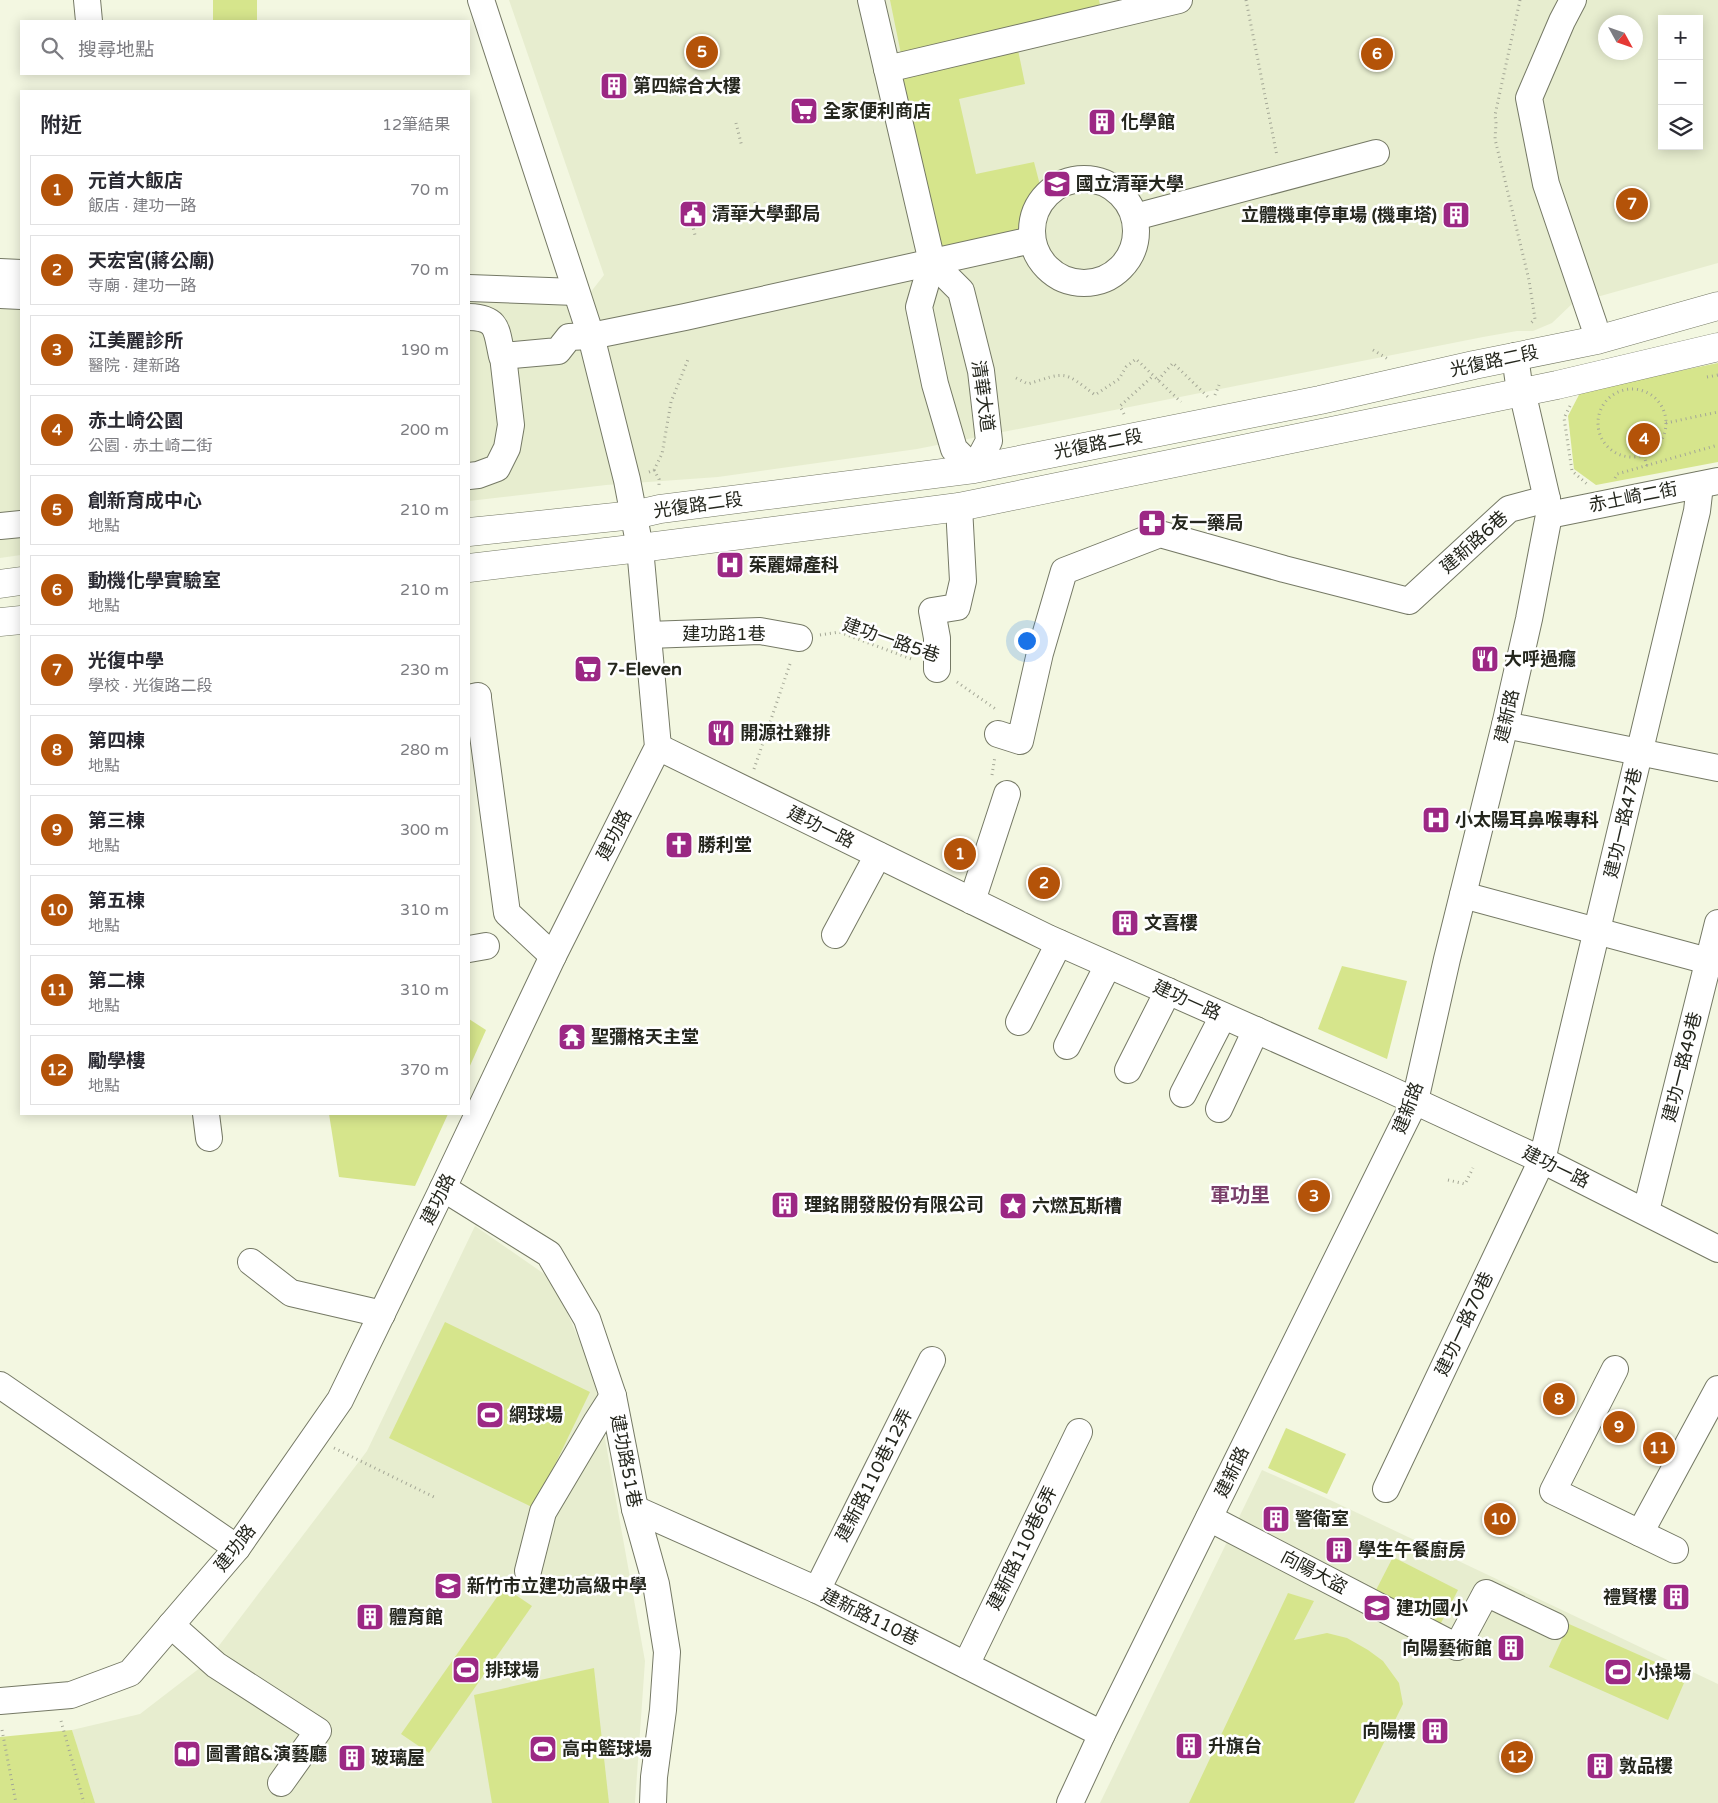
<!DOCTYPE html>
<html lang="zh-TW">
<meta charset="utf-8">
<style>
body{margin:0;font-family:"Varela Round","Noto Sans TC",sans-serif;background:#f7f7f7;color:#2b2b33}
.controls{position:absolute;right:15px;top:15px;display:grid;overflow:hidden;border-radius:0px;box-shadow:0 2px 12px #0003}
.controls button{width:45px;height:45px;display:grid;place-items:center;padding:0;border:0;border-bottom:1px solid #e1e1e2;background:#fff;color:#2b2b33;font:25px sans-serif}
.compass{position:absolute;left:1598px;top:15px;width:45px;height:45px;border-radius:50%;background:#fff;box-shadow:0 2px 12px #0003;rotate:130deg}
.you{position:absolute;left:1026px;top:640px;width:18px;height:18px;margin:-12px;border:4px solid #fff;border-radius:50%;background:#1a73e8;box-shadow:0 0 0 8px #1a73e833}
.badge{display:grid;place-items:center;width:32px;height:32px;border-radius:50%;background:#b45309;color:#fff;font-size:16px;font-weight:700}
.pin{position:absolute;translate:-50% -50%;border:2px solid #fff;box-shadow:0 1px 5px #0006}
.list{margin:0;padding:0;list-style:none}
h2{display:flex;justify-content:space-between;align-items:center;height:65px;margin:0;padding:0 20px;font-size:21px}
h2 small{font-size:16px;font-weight:400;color:#7c7c81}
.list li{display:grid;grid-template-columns:32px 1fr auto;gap:15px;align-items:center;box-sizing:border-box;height:70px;margin:0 10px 10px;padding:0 10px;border:1px solid #e1e1e2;border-radius:0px}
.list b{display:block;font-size:19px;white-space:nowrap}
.list p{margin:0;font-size:16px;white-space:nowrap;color:#7c7c81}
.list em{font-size:16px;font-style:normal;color:#7c7c81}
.icon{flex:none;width:28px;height:28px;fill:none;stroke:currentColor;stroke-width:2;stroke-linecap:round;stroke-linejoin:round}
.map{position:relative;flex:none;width:1718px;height:1803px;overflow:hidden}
.search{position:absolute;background:#fff;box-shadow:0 2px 12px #0003;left:20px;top:20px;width:450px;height:55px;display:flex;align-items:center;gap:12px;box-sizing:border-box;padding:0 18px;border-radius:0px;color:#7c7c81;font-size:19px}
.panel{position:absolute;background:#fff;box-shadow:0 2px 12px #0003;left:20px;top:90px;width:450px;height:1025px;border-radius:0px}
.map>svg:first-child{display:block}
.built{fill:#e7edcf;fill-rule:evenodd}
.green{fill:#d6e58c}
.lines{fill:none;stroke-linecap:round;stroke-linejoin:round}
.minor-casing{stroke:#757965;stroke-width:28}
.major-casing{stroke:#757965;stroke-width:29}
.path{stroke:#a4a796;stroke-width:3;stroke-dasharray:1 4;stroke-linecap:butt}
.minor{stroke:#fff;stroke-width:26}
.major{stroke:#fff;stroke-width:28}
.labels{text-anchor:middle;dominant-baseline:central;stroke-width:5;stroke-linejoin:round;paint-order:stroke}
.poi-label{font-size:18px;font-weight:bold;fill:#25271e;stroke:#fff;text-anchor:start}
.street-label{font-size:18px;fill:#25271e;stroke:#fff}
.quarter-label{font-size:20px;font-weight:bold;fill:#793f6a;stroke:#fff}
</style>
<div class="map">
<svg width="1718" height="1803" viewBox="0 0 1718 1803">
<rect width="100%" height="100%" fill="#f3f7e1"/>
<g class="built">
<path d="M 509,0 L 1718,0 L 1718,263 L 1572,304 L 1552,323 L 1533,331 L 1517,331 L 1483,337 L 917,449 L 718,477 L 606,485 L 469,501 L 469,294 L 590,293 L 604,275 ZM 1662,19 L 1699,19 L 1699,146 L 1662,146 ZM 1606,22 L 1636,22 L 1636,52 L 1606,52 Z"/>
<polygon points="0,278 21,279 21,555 0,558"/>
<polygon points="475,1226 553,1280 593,1372 645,1661 635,1803 91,1803 72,1730 140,1714 205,1664 367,1451"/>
<polygon points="1262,1470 1328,1499 1718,1684 1718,1803 1100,1803"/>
</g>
<g class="green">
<rect x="213" y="0" width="44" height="21"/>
<polygon points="890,0 1099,0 1100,5 901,54"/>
<polygon points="1018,50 1025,84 959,99 976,174 1034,162 1041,189 1029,204 1022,236 939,256 899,77"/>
<polygon points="1718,363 1718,462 1596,485 1574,469 1568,416 1581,391"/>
<polygon points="1342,966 1407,981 1387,1059 1318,1029"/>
<polygon points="469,1019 486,1030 469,1068"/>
<polygon points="329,1114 448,1114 415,1186 339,1177"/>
<polygon points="445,1322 590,1392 534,1508 389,1438"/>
<polygon points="1286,1428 1346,1454 1327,1494 1268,1468"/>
<polygon points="1393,1557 1458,1590 1440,1625 1375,1592"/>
<polygon points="504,1587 532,1606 429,1753 401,1734"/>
<polygon points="1288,1593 1314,1601 1294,1640 1327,1633 1347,1638 1368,1650 1383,1661 1399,1683 1403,1704 1354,1803 1189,1803"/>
<polygon points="1569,1624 1687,1676 1668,1720 1549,1667"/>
<polygon points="594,1668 609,1803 492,1803 474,1695"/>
<polygon points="72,1730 95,1803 0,1803 0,1737"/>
</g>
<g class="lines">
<defs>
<g id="minor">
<polyline points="87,0 89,21"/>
<polyline points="871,0 932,262 919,307 935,384 954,449 974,469"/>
<polyline points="1573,0 1562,21 1529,98 1546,184 1594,325 1597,340"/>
<polyline points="887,69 1179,0"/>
<circle cx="1084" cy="231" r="52"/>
<polyline points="1135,217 1376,153"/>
<polyline points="932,262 961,291 981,371 989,441 974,469"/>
<polyline points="0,272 21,273"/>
<polyline points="469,288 576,292"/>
<polyline points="0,295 21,296"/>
<path d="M 469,317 C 499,318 496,330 502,356 L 558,351 L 569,337 L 591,336 L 685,317 L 1032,240"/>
<polyline points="469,476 478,475 497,468 507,448 511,425 503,356"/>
<polyline points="1549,515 1718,481"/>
<polyline points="0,526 21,524"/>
<polyline points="648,635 760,631 799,638"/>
<polyline points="937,669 937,638 932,611 957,607 963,581 959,507"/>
<polyline points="469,698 478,696 478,698 507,913 553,956"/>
<polyline points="1505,725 1718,768"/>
<polyline points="998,734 1020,741 1040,653 1064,571 1160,534 1284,569 1409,601 1509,509 1547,499"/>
<polyline points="658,747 1048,938 1382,1086 1542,1160 1718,1249"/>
<polyline points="1463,895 1708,961"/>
<polyline points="972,901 1007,794"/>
<polyline points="835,935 878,855"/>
<polyline points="469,949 486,946"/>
<polyline points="1019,1022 1059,943"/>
<polyline points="1067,1046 1108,965"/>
<polyline points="1128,1070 1168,991"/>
<polyline points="1183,1094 1223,1016"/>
<polyline points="1219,1109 1256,1030"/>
<polyline points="206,1114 209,1138"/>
<polyline points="443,1188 549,1254 587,1319 613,1396 635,1509 656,1584 667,1652 663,1710 654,1777 653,1803"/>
<polyline points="1646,1211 1718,923"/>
<polyline points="251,1262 291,1293 382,1314"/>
<polyline points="1615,1369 1553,1491 1675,1550"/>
<polyline points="0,1385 237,1548"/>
<polyline points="1386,1489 1542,1160 1697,511 1700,485"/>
<polyline points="635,1509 817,1590 1102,1734"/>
<polyline points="1209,1518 1457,1647 1486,1593 1555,1626"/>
<polyline points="1640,1533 1718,1389"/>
<polyline points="528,1571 543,1512 597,1421 613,1396"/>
<polyline points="817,1590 932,1360"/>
<polyline points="171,1625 216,1665 318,1731 281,1783"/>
<polyline points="966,1665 1079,1432"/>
<polyline points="0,1701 71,1695 130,1673 237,1548 340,1400 443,1188 553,956 658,747 640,548 627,480 591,336 481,0"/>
<polyline points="1070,1803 1102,1734 1415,1101 1447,959 1505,725 1529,619 1549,515 1547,499 1525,404 1520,392 1515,356"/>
</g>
<g id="major">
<polyline points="469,532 634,515 660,509 974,469 1320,400 1474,365 1597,340 1718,306"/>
<polyline points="469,568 640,548 959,507 1557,385 1718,347"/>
<polyline points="0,584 21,581"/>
<polyline points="0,622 21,620"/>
</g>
</defs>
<use href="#minor" class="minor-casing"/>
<use href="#major" class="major-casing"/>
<g class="path">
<polyline points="1246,0 1277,156"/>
<polyline points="1520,0 1495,115 1496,123 1495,139 1529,280 1535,319 1531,323"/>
<polyline points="736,123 742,147"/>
<polyline points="755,202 759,218"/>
<polyline points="691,219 695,235"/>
<polyline points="1373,350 1388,359"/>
<polyline points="1707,377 1718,375"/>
<path d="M 1016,378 L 1028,384 C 1066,372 1063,370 1095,395 L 1119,379 L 1126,367 L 1136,359 L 1181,402"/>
<polyline points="1158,380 1173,363 1208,397"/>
<circle cx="1632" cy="423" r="34"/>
<polyline points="1215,395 1219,385"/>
<polyline points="1570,406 1564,418 1572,471 1587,484"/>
<polyline points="1124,414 1120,406 1153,376"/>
<polyline points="1666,423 1718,412"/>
<polyline points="1644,455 1647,466"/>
<polyline points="654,470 659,479 659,486"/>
<polyline points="649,472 654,470 662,454 671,402 689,357"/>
<polyline points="1615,478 1617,474 1718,445"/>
<polyline points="820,635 839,632 914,660"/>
<polyline points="957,682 997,710"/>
<polyline points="754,769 791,661"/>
<polyline points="992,775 995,756"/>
<polyline points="1448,1180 1465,1184 1473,1168"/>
<polyline points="334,1448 434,1497"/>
<polyline points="61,1721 84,1803"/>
<polyline points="2,1730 16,1803"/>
</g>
<use href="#minor" class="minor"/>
<use href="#major" class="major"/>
</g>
<defs>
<symbol id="building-square" viewBox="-11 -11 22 22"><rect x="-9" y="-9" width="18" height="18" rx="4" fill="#9c2884" stroke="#fff"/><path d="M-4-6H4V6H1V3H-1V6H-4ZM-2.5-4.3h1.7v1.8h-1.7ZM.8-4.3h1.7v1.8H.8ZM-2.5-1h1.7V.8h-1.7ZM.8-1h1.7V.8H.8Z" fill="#fff"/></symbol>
<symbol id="supermarket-square" viewBox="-11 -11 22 22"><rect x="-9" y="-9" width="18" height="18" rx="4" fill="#9c2884" stroke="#fff"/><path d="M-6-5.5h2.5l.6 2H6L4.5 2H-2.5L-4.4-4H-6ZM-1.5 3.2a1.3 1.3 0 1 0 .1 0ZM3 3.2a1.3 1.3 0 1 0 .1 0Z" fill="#fff"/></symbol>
<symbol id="university-square" viewBox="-11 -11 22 22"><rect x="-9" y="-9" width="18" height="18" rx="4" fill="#9c2884" stroke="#fff"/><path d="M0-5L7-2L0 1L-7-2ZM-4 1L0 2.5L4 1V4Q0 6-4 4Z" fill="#fff"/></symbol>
<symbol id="civic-square" viewBox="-11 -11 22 22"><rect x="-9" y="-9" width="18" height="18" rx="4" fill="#9c2884" stroke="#fff"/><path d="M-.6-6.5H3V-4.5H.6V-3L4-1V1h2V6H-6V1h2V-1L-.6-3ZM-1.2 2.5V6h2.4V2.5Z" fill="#fff"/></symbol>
<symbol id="pharmacy-square" viewBox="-11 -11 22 22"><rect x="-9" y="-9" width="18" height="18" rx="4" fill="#9c2884" stroke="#fff"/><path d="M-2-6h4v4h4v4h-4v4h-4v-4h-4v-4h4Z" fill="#fff"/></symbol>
<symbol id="hospital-square" viewBox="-11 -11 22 22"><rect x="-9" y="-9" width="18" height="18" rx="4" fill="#9c2884" stroke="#fff"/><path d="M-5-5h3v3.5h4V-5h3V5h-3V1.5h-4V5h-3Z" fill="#fff"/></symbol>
<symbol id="restaurant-square" viewBox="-11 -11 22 22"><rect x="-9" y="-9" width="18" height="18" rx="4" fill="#9c2884" stroke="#fff"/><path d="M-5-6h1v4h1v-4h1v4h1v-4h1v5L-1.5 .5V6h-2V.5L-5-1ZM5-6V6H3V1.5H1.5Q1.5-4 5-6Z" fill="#fff"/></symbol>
<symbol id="church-square" viewBox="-11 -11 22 22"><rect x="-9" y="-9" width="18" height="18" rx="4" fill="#9c2884" stroke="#fff"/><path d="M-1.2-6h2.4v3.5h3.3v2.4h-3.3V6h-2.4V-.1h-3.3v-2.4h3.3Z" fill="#fff"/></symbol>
<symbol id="temple-square" viewBox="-11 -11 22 22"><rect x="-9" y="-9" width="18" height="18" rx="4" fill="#9c2884" stroke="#fff"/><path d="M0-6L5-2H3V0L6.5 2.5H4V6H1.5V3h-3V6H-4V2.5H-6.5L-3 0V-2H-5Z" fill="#fff"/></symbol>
<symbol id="sight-square" viewBox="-11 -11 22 22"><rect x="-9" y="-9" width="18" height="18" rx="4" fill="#9c2884" stroke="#fff"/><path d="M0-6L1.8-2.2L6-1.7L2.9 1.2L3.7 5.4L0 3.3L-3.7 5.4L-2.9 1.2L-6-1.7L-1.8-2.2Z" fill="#fff"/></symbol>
<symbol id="stadium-square" viewBox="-11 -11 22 22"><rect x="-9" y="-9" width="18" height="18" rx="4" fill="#9c2884" stroke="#fff"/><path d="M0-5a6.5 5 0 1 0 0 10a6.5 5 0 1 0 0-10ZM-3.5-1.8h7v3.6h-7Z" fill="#fff"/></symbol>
<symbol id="school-square" viewBox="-11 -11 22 22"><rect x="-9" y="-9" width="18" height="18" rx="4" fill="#9c2884" stroke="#fff"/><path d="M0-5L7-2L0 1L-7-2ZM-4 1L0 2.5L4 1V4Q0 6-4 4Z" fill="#fff"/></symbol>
<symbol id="library-square" viewBox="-11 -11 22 22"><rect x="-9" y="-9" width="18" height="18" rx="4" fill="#9c2884" stroke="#fff"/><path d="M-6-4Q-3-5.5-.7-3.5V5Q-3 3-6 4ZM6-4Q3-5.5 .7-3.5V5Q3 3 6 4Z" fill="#fff"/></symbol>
</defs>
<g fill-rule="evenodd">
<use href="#building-square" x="598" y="70" width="32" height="32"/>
<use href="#supermarket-square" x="788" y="95" width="32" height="32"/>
<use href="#building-square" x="1086" y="106" width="32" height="32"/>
<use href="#university-square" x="1041" y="168" width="32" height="32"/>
<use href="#civic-square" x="677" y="198" width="32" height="32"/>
<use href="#building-square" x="1440" y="199" width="32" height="32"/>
<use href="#pharmacy-square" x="1136" y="507" width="32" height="32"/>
<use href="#hospital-square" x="714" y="549" width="32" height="32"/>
<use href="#restaurant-square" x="1469" y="643" width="32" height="32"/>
<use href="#supermarket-square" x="572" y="653" width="32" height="32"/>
<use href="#restaurant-square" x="705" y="717" width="32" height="32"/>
<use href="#hospital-square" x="1420" y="804" width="32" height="32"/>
<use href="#church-square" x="663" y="829" width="32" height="32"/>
<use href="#building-square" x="1109" y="907" width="32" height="32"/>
<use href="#temple-square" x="556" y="1021" width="32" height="32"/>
<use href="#building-square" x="769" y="1189" width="32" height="32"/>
<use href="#sight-square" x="997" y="1190" width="32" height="32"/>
<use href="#stadium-square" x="474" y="1399" width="32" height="32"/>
<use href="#building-square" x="1260" y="1503" width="32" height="32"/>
<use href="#building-square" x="1323" y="1534" width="32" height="32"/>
<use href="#school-square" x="432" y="1570" width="32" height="32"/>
<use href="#building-square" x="1660" y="1581" width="32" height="32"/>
<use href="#school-square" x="1361" y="1592" width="32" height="32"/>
<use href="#building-square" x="354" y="1601" width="32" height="32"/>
<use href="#building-square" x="1495" y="1632" width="32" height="32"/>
<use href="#stadium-square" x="450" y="1654" width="32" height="32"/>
<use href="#stadium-square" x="1602" y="1656" width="32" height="32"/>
<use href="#building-square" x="1419" y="1715" width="32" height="32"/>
<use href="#building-square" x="1173" y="1730" width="32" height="32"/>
<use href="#stadium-square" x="527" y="1733" width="32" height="32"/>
<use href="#library-square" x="171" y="1738" width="32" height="32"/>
<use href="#building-square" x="336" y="1742" width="32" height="32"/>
<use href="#building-square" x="1584" y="1750" width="32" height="32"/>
</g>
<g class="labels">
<g class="poi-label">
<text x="633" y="86">第四綜合大樓</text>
<text x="823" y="111">全家便利商店</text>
<text x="1121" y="122">化學館</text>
<text x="1076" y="184">國立清華大學</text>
<text x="712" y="214">清華大學郵局</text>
<text x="1437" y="215" text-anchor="end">立體機車停車場 (機車塔)</text>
<text x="1171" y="523">友一藥局</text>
<text x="749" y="565">茱麗婦產科</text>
<text x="1504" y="659">大呼過癮</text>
<text x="607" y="669">7-Eleven</text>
<text x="740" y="733">開源社雞排</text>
<text x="1455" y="820">小太陽耳鼻喉專科</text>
<text x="698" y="845">勝利堂</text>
<text x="1144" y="923">文喜樓</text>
<text x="591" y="1037">聖彌格天主堂</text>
<text x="804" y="1205">理銘開發股份有限公司</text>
<text x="1032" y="1206">六燃瓦斯槽</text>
<text x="509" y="1415">網球場</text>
<text x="1295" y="1519">警衛室</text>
<text x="1358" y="1550">學生午餐廚房</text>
<text x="467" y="1586">新竹市立建功高級中學</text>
<text x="1657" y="1597" text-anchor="end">禮賢樓</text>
<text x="1396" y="1608">建功國小</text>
<text x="389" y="1617">體育館</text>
<text x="1492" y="1648" text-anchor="end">向陽藝術館</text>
<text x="485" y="1670">排球場</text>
<text x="1637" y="1672">小操場</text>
<text x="1416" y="1731" text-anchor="end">向陽樓</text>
<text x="1208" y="1746">升旗台</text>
<text x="562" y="1749">高中籃球場</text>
<text x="206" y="1754">圖書館&amp;演藝廳</text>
<text x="371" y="1758">玻璃屋</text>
<text x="1619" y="1766">敦品樓</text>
</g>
<g class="street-label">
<text transform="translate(1494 361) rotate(-12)">光復路二段</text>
<text transform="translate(983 396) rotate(82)">清華大道</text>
<text transform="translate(1098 444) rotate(-11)">光復路二段</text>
<text transform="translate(1633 497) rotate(-11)">赤土崎二街</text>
<text transform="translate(698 505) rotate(-8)">光復路二段</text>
<text transform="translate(1474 542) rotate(-42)">建新路6巷</text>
<text x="724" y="634">建功路1巷</text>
<text transform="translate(891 640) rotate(19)">建功一路5巷</text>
<text transform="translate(1507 716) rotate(-77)">建新路</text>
<text transform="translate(1623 823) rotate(-77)">建功一路47巷</text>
<text transform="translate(821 827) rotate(26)">建功一路</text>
<text transform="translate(614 835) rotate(-63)">建功路</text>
<text transform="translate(1187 1000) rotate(24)">建功一路</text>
<text transform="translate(1682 1067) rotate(-76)">建功一路49巷</text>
<text transform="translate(1408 1108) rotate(-69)">建新路</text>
<text transform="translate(1556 1167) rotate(26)">建功一路</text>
<text transform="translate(438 1199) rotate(-64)">建功路</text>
<text transform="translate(1464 1324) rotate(-65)">建功一路70巷</text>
<text transform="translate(626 1461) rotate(79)">建功路51巷</text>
<text transform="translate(1232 1472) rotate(-64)">建新路</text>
<text transform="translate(874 1475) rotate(-63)">建新路110巷12弄</text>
<text transform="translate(235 1548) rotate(-52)">建功路</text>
<text transform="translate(1022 1548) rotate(-64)">建新路110巷6弄</text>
<text transform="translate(1314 1572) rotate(28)">向陽大盜</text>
<text transform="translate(870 1617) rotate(26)">建新路110巷</text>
</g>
<g class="quarter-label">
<text x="1240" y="1196">軍功里</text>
</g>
</g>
</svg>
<div class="controls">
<button>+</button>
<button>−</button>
<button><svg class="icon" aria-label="layers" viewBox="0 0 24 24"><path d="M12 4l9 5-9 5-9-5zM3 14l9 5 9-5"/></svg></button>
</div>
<svg class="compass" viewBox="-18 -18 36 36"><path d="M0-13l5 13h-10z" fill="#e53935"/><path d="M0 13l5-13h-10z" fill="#7c7c81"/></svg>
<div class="you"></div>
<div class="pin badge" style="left:960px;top:854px">1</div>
<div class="pin badge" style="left:1044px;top:883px">2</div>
<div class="pin badge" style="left:1314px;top:1196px">3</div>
<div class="pin badge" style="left:1644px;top:439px">4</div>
<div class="pin badge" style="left:702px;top:52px">5</div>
<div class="pin badge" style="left:1377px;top:54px">6</div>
<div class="pin badge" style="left:1632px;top:204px">7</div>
<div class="pin badge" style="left:1559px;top:1399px">8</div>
<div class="pin badge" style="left:1619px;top:1427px">9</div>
<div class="pin badge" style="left:1500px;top:1519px">10</div>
<div class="pin badge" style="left:1659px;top:1448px">11</div>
<div class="pin badge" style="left:1517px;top:1757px">12</div>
<div class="search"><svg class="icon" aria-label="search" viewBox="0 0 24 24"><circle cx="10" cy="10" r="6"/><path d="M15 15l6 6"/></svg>搜尋地點</div>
<section class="panel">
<h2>附近<small>12筆結果</small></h2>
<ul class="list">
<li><span class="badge">1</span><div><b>元首大飯店</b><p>飯店 · 建功一路</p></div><em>70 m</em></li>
<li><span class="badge">2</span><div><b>天宏宮(蔣公廟)</b><p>寺廟 · 建功一路</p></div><em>70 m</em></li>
<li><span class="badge">3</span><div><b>江美麗診所</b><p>醫院 · 建新路</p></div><em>190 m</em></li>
<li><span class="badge">4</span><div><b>赤土崎公園</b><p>公園 · 赤土崎二街</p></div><em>200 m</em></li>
<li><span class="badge">5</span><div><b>創新育成中心</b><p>地點</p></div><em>210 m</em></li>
<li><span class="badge">6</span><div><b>動機化學實驗室</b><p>地點</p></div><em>210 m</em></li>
<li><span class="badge">7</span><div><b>光復中學</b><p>學校 · 光復路二段</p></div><em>230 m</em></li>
<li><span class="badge">8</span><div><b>第四棟</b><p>地點</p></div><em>280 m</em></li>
<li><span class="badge">9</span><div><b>第三棟</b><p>地點</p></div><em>300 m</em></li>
<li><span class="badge">10</span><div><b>第五棟</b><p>地點</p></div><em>310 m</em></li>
<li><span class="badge">11</span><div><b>第二棟</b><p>地點</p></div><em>310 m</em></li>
<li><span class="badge">12</span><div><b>勵學樓</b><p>地點</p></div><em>370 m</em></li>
</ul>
</section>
</div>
